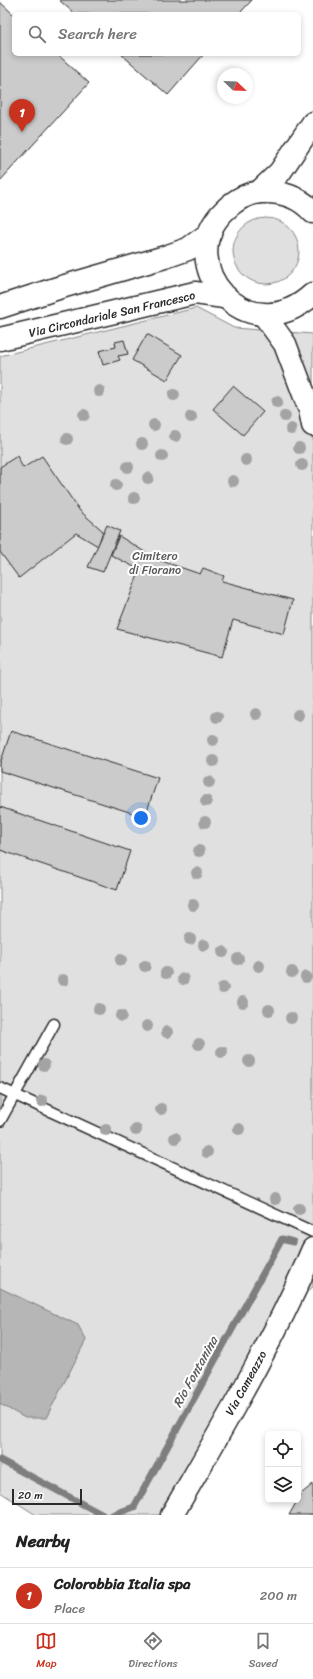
<!DOCTYPE html>
<style>
body{margin:0;font-family:Sriracha,sans-serif;background:#f2f2f2;color:#222}
.controls{position:absolute;right:12px;bottom:12px;display:grid;overflow:hidden;border-radius:6px;box-shadow:0 2px 6px #0003}
.controls button{width:36px;height:36px;display:grid;place-items:center;padding:0;border:0;border-bottom:1px solid #e0e0e0;background:#fff;color:#222;font:20px sans-serif}
.compass{position:absolute;left:217px;top:68px;width:36px;height:36px;border-radius:50%;background:#fff;box-shadow:0 2px 6px #0003;rotate:113deg}
.scale{position:absolute;left:12px;bottom:10px;width:70px;box-sizing:border-box;padding-left:4px;border:2px solid #2b2b2b;border-top:0;font-size:11px;line-height:14px;white-space:nowrap;color:#2b2b2b;-webkit-text-stroke:3px #fff;paint-order:stroke}
.you{position:absolute;left:141px;top:818px;width:14px;height:14px;margin:-10px;border:3px solid #fff;border-radius:50%;background:#1a73e8;box-shadow:0 0 0 6px #1a73e833}
.badge{display:grid;place-items:center;width:26px;height:26px;border-radius:50%;background:#c8321e;color:#fff;font-size:13px;font-weight:700}
.pin{position:absolute;translate:-50% -33px;filter:drop-shadow(0 1px 2px #0008)}
.pin::after{content:'';position:absolute;top:21px;width:14px;height:12px;background:inherit;clip-path:polygon(0 0,100% 0,50% 100%)}
.list{margin:0;padding:0;list-style:none}
h2{display:flex;justify-content:space-between;align-items:center;height:52px;margin:0;padding:0 16px;font-size:17px}
h2 small{font-size:13px;font-weight:400;color:#767676}
.list li{display:grid;grid-template-columns:26px 1fr auto;gap:12px;align-items:center;box-sizing:border-box;height:56px;padding:0 16px;border-top:1px solid #e0e0e0}
.list b{display:block;font-size:15px;white-space:nowrap}
.list p{margin:0;font-size:13px;white-space:nowrap;color:#767676}
.list em{font-size:13px;font-style:normal;color:#767676}
.icon{flex:none;width:22px;height:22px;fill:none;stroke:currentColor;stroke-width:2;stroke-linecap:round;stroke-linejoin:round}
.map{position:relative;flex:none;width:313px;height:1515px;overflow:hidden}
.search{position:absolute;background:#fff;box-shadow:0 2px 6px #0003;left:12px;right:12px;top:12px;height:44px;display:flex;align-items:center;gap:10px;box-sizing:border-box;padding:0 14px;border-radius:6px;color:#767676;font-size:15px}
.sheet{height:108px;background:#fff}
nav{display:flex;justify-content:space-around;align-items:center;box-sizing:border-box;height:56px;border-top:1px solid #e0e0e0;background:#fff;font-size:11px;color:#767676}
nav a{display:grid;justify-items:center;gap:2px}
nav .on{color:#c8321e}
.map>svg:first-child{display:block}
.green{fill:#e0e0e0;stroke:#868686}
.water{fill:#b6b6b6;stroke:#7e7e7e}
.lines{fill:none;stroke-linecap:round;stroke-linejoin:round}
.stream{stroke:#7e7e7e;stroke-width:7}
.building{fill:#cbcbcb;stroke:#2b2b2b}
.service-casing{stroke:#2b2b2b;stroke-width:13}
.tertiary-casing{stroke:#2b2b2b;stroke-width:25}
.service{stroke:#fff;stroke-width:10}
.tertiary{stroke:#fff;stroke-width:22}
.tree{fill:#a3a3a3}
.labels{text-anchor:middle;dominant-baseline:central;stroke-width:4;stroke-linejoin:round;paint-order:stroke}
.street-label{font-size:12px;fill:#2b2b2b;stroke:#fff}
.park-label{font-size:12px;fill:#585858;stroke:#fff}
.water-label{font-size:13px;font-style:italic;fill:#5c5c5c;stroke:#fff}
</style>
<div class="map">
<svg width="313" height="1515" viewBox="0 0 313 1515">
<rect width="100%" height="100%" fill="#fff"/>
<filter id="ink" filterUnits="userSpaceOnUse"><feTurbulence type="fractalNoise" baseFrequency=".025" numOctaves="2"/><feDisplacementMap in="SourceGraphic" scale="8" xChannelSelector="R" yChannelSelector="G"/><feConvolveMatrix kernelMatrix="1 2 1 2 8 2 1 2 1" color-interpolation-filters="sRGB"/></filter>
<g filter="url(#ink)">
<g class="green">
<circle cx="266" cy="251" r="33"/>
<polygon points="196,308 234,328 313,334 313,1287 287,1307 176,1515 36,1515 0,1492 0,356"/>
</g>
<polygon class="water" points="0,1288 78,1325 86,1340 46,1418 25,1418 0,1404"/>
<g class="lines">
<g class="stream">
<polyline points="0,1460 103,1515"/>
<polyline points="112,1515 134,1507 282,1239 293,1242"/>
</g>
</g>
<g class="building">
<polygon points="59,0 252,0 239,14 75,14"/>
<polygon points="0,2 14,15 14,54 57,54 89,83 0,181"/>
<polygon points="121,54 204,54 168,95"/>
<polygon points="147,334 182,355 167,380 132,360"/>
<polygon points="124,340 128,354 118,356 120,360 103,365 99,351 116,347 115,342"/>
<polygon points="233,386 263,412 243,435 213,409"/>
<polygon points="17,456 23,468 42,456 80,511 103,531 98,546 76,533 19,578 0,552 0,467"/>
<polygon points="107,525 120,531 103,572 88,567"/>
<polygon points="119,536 156,559 200,574 203,568 224,576 222,581 293,600 284,634 233,620 222,657 117,629 140,570 111,555"/>
<polygon points="11,731 158,778 145,817 0,771 0,764"/>
<polygon points="0,807 130,851 117,890 0,850"/>
<polygon points="313,1484 313,1515 289,1515 301,1494"/>
</g>
<g class="lines">
<defs>
<g id="service">
<polyline points="0,1088 313,1232"/>
<polyline points="0,1121 54,1024"/>
</g>
<g id="tertiary">
<polyline points="259,192 280,172 313,123"/>
<path d="M 313,212 C 300,197 281,191 261,192 C 247,193 234,201 224,211 C 171,263 247,355 313,294"/>
<polyline points="0,307 58,288 165,257 188,249 210,233"/>
<polyline points="264,315 285,344 310,410 313,425"/>
<polyline points="0,339 195,293 224,297"/>
<path d="M 172,1515 C 222,1428 274,1341 313,1249"/>
</g>
</defs>
<use href="#service" class="service-casing"/>
<use href="#tertiary" class="tertiary-casing"/>
<use href="#service" class="service"/>
<use href="#tertiary" class="tertiary"/>
</g>
<g class="tree">
<circle cx="99" cy="391" r="6"/>
<circle cx="174" cy="395" r="6"/>
<circle cx="277" cy="402" r="6"/>
<circle cx="84" cy="415" r="6"/>
<circle cx="285" cy="416" r="6"/>
<circle cx="191" cy="417" r="6"/>
<circle cx="154" cy="425" r="6"/>
<circle cx="291" cy="429" r="6"/>
<circle cx="175" cy="436" r="6"/>
<circle cx="67" cy="439" r="6"/>
<circle cx="142" cy="444" r="6"/>
<circle cx="299" cy="448" r="6"/>
<circle cx="162" cy="456" r="6"/>
<circle cx="246" cy="460" r="6"/>
<circle cx="302" cy="465" r="6"/>
<circle cx="128" cy="467" r="6"/>
<circle cx="148" cy="478" r="6"/>
<circle cx="233" cy="481" r="6"/>
<circle cx="116" cy="485" r="6"/>
<circle cx="134" cy="498" r="6"/>
<circle cx="256" cy="714" r="6"/>
<circle cx="298" cy="715" r="6"/>
<circle cx="217" cy="717" r="6"/>
<circle cx="213" cy="740" r="6"/>
<circle cx="213" cy="761" r="6"/>
<circle cx="209" cy="782" r="6"/>
<circle cx="206" cy="801" r="6"/>
<circle cx="205" cy="822" r="6"/>
<circle cx="199" cy="851" r="6"/>
<circle cx="197" cy="873" r="6"/>
<circle cx="193" cy="905" r="6"/>
<circle cx="190" cy="939" r="6"/>
<circle cx="204" cy="945" r="6"/>
<circle cx="223" cy="952" r="6"/>
<circle cx="238" cy="959" r="6"/>
<circle cx="121" cy="960" r="6"/>
<circle cx="145" cy="966" r="6"/>
<circle cx="259" cy="966" r="6"/>
<circle cx="292" cy="972" r="6"/>
<circle cx="166" cy="973" r="6"/>
<circle cx="306" cy="977" r="6"/>
<circle cx="183" cy="979" r="6"/>
<circle cx="63" cy="980" r="6"/>
<circle cx="223" cy="988" r="6"/>
<circle cx="243" cy="1002" r="6"/>
<circle cx="99" cy="1009" r="6"/>
<circle cx="269" cy="1010" r="6"/>
<circle cx="121" cy="1016" r="6"/>
<circle cx="291" cy="1018" r="6"/>
<circle cx="147" cy="1026" r="6"/>
<circle cx="167" cy="1032" r="6"/>
<circle cx="199" cy="1044" r="6"/>
<circle cx="222" cy="1052" r="6"/>
<circle cx="249" cy="1061" r="6"/>
<circle cx="44" cy="1065" r="6"/>
<circle cx="42" cy="1101" r="6"/>
<circle cx="161" cy="1109" r="6"/>
<circle cx="239" cy="1129" r="6"/>
<circle cx="106" cy="1130" r="6"/>
<circle cx="136" cy="1130" r="6"/>
<circle cx="175" cy="1138" r="6"/>
<circle cx="207" cy="1152" r="6"/>
<circle cx="275" cy="1199" r="6"/>
<circle cx="299" cy="1209" r="6"/>
</g>
</g>
<g class="labels">
<g class="street-label">
<text transform="translate(112 314) rotate(-13)">Via Circondariale San Francesco</text>
<text transform="translate(246 1383) rotate(-61)">Via Cameazzo</text>
</g>
<g class="park-label">
<text x="155" y="556">Cimitero<tspan x="155" dy="14">di Fiorano</tspan></text>
</g>
<g class="water-label">
<text transform="translate(195 1372) rotate(-61)">Rio Fontanina</text>
</g>
</g>
</svg>
<div class="controls">
<button><svg class="icon" aria-label="locate" viewBox="0 0 24 24"><circle cx="12" cy="12" r="6"/><path d="M12 2v4M12 18v4M2 12h4M18 12h4"/></svg></button>
<button><svg class="icon" aria-label="layers" viewBox="0 0 24 24"><path d="M12 4l9 5-9 5-9-5zM3 14l9 5 9-5"/></svg></button>
</div>
<svg class="compass" viewBox="-18 -18 36 36"><path d="M0-13l5 13h-10z" fill="#e53935"/><path d="M0 13l5-13h-10z" fill="#767676"/></svg>
<div class="scale">20 m</div>
<div class="you"></div>
<div class="pin badge" style="left:22px;top:132px">1</div>
<div class="search"><svg class="icon" aria-label="search" viewBox="0 0 24 24"><circle cx="10" cy="10" r="6"/><path d="M15 15l6 6"/></svg>Search here</div>
</div>
<section class="sheet">
<h2>Nearby<small></small></h2>
<ul class="list">
<li><span class="badge">1</span><div><b>Colorobbia Italia spa</b><p>Place</p></div><em>200 m</em></li>
</ul>
</section>
<nav>
<a class="on"><svg class="icon" aria-label="map" viewBox="0 0 24 24"><path d="M3 6l6-2 6 2 6-2v14l-6 2-6-2-6 2zM9 4v14M15 6v14"/></svg>Map</a>
<a><svg class="icon" aria-label="directions" viewBox="0 0 24 24"><path d="M12 3l9 9-9 9-9-9zM9 14v-3h6M13 9l2 2-2 2"/></svg>Directions</a>
<a><svg class="icon" aria-label="saved" viewBox="0 0 24 24"><path d="M7 4h10v16l-5-4-5 4z"/></svg>Saved</a>
</nav>
